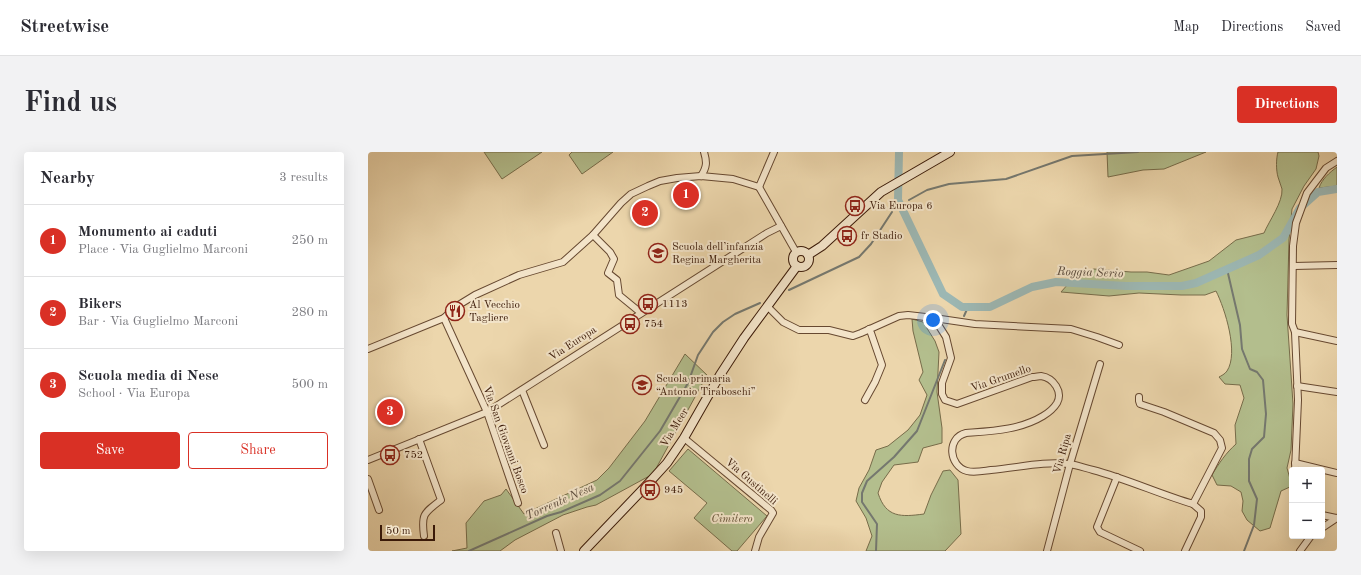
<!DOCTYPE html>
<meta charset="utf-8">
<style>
body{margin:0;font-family:"Old Standard TT",serif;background:#f2f2f3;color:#2b2b33}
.controls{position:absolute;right:12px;bottom:12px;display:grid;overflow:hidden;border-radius:4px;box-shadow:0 4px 16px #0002}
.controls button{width:36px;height:36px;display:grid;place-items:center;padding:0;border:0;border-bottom:1px solid #e1e1e2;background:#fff;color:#2b2b33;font:20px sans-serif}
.scale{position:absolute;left:12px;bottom:10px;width:55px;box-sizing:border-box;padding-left:4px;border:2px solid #3b1a08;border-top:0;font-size:11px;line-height:14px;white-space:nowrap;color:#3b1a08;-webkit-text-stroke:3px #f3e4c9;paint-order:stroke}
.you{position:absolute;left:565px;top:168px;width:14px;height:14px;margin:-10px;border:3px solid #fff;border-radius:50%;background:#1a73e8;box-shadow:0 0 0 6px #1a73e833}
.badge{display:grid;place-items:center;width:26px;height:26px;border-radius:50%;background:#d93025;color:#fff;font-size:13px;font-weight:700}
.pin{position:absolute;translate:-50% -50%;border:2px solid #fff;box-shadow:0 1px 4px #0006}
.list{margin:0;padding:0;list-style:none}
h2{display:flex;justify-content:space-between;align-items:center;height:52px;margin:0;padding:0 16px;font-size:17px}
h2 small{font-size:13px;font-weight:400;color:#7c7c81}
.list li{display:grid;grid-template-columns:26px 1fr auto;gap:12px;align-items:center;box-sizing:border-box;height:72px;padding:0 16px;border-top:1px solid #e1e1e2}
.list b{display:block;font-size:15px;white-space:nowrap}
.list p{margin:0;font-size:13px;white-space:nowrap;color:#7c7c81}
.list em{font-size:13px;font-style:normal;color:#7c7c81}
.actions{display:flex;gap:8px;padding:12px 16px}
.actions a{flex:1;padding:9px 0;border:1px solid #d93025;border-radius:4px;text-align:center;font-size:14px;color:#d93025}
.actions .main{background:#d93025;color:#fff}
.map{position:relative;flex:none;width:969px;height:399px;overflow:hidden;border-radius:4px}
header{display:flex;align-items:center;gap:24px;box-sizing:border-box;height:56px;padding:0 20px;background:#fff;border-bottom:1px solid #e1e1e2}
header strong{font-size:19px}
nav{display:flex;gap:22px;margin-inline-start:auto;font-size:14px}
.intro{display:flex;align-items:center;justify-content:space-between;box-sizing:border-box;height:96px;padding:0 24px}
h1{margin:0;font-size:28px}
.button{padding:10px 18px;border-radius:4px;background:#d93025;color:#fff;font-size:14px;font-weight:700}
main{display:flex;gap:24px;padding:0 24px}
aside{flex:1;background:#fff;border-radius:4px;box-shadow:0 4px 16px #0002}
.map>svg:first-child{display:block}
.green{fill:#b3be8d;stroke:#776c4a}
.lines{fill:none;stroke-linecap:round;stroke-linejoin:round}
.stream{stroke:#75786f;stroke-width:2}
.canal{stroke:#9cb7b3;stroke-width:8}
.street-casing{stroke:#674931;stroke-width:8}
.secondary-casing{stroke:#3b1a08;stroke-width:10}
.street{stroke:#f3e4c9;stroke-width:6}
.secondary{stroke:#f3e4c9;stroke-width:8}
.labels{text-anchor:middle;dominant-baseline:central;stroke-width:4;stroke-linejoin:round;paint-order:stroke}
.poi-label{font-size:11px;fill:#3b1a08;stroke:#f3e4c9;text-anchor:start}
.street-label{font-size:11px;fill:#3b1a08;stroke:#f3e4c9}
.park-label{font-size:11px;font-style:italic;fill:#5f4b30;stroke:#f3e4c9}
.water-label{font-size:12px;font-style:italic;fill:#58493b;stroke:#f3e4c9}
</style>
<header>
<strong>Streetwise</strong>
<nav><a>Map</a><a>Directions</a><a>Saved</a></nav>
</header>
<div class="intro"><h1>Find us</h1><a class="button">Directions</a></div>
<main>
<aside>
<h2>Nearby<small>3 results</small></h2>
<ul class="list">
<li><span class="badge">1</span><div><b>Monumento ai caduti</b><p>Place · Via Guglielmo Marconi</p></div><em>250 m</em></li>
<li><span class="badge">2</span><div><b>Bikers</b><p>Bar · Via Guglielmo Marconi</p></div><em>280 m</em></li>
<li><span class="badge">3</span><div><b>Scuola media di Nese</b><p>School · Via Europa</p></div><em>500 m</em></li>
</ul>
<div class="actions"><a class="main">Save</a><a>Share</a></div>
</aside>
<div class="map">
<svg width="969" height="399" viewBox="0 0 969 399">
<rect width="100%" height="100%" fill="#ecd6ac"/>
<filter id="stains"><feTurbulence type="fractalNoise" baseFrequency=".005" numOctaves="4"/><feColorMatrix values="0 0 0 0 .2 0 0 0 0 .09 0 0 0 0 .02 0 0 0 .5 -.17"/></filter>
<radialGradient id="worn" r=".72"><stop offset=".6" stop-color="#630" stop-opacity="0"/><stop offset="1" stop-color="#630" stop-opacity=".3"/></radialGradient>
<g class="green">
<polygon points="116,0 174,0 134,27"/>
<polygon points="204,0 245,0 214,22 201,3"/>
<polygon points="739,0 838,0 796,17 775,18 740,25"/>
<path d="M 910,0 L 950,0 L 951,4 L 948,17 L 936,34 L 924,57 L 921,88 L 919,163 L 925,252 L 923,298 L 919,316 L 924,334 L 913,339 L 902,376 L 892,379 L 879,368 L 874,359 L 875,349 L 873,340 L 863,334 L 849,333 L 844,323 C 851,311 858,301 868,292 L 867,273 L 876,246 L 872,233 L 857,232 L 851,225 C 853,224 857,222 859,219 C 871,201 857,157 848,139 L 837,143 L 813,143 L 771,141 L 741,144 L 693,140 L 710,121 L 726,117 L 763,120 L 779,120 L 801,123 L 841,109 L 868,88 L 896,81 C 901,69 915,50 914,37 C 913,33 911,29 910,25 C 908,18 908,7 910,0 Z"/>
<path d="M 969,15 L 969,34 L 951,36 C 954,27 961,21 969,15 Z"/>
<path d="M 544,167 L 555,170 L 567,189 L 571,200 L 569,240 L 574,276 L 574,291 L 555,296 L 550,310 L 526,313 L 514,330 L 510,341 C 518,366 533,365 556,362 L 563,343 L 575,319 L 582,318 L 590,328 L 593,382 L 577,399 L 498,399 L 504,384 L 498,366 L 488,349 L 491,336 L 501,318 L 508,298 L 520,294 L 540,278 L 552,263 L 559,243 L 551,228 L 555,220 L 545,179 Z"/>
<polygon points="317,202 339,223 285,322 228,353 219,355 195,363 147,388 132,399 84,399 99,396 98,371 116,349 133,343 138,337 156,362 229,328 241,316 277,269"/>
<polygon points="320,297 399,364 369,399 364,399 326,366 339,351 301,319"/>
</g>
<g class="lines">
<g class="stream">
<polyline points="541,48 559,38 581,32 638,27 704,4 770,0"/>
<polyline points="859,117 872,173 874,197 882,217 889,220 895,228 898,262 896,285 884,297 881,307 881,329 889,347 886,373 876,399"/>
<polyline points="421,138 491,105 503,92 524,60"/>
<polyline points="596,164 600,155"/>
<polyline points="101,399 179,364 193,360 232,343 252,329 292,279 320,231 330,203 345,180 355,170 367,162 392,151"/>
<polyline points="508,399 509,372 494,350 494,341 499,329 526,305 549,279 577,208"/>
</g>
<polyline class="canal" points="531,0 530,48 575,142 594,155 622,155 664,135 688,130 758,134 814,134 828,131 891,103 915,86 932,56 950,40 969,37"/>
<defs>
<g id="street">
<path d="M 333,24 C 339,15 339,10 336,0"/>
<polyline points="391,35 428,100"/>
<polyline points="391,35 406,0"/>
<polyline points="225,83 242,100 246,107 240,121 249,128 251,143 273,161"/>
<polyline points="926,114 969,113"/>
<path d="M 399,154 L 415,170 L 431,178 L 461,178 L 485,184 L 493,181 L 531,164 L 540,163 L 566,166 L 578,185 L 583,206 L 574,231 L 574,242 L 577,248 L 589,252 L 664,225 C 667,225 671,224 673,224 C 686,226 695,240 689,251 C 686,256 680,261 675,264 C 652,278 624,279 598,281 C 578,286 581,314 599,319 C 606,321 615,319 623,318 C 649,316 675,309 701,312 C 709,313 717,316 725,318 C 759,327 791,342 825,352 L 854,296 L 852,288 L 846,281 L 796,260 L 772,252 L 771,249 L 771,245"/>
<polyline points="76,166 119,260 150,351"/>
<polyline points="566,166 607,172 703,177 729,185 751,193"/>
<polyline points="927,180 969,189"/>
<polyline points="0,197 76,166 89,154 107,143 151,123 195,110 225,83 253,51 263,42 280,34 292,29 309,26 333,24 365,27 391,35"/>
<polyline points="929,234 969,240"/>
<polyline points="154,238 176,293"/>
<polyline points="497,248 507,230 514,213 503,181 501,177"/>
<polyline points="316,286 403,358 405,361 391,385 387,399"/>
<path d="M 51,287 L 73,348 C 56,361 53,362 56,384"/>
<polyline points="0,308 119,260 399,81 413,74"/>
<polyline points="927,311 969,321"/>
<polyline points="927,318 930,248 927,180 924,172 925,94 928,71 939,41 958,16 969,9"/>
<polyline points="749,325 729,375 732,380 772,399"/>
<polyline points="0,327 11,358"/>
<polyline points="954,363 968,366"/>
<polyline points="954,376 969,366"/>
<polyline points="188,381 193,399"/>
<polyline points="679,399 702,312 732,212"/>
<polyline points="817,399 833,365 833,359 825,352"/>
<polyline points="932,399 943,384"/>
</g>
<g id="secondary">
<circle cx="433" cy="107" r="8"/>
<polyline points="440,103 454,94 513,40 582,0"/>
<polyline points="216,399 278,334 299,311 316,286 352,223 376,186 429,114"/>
</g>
</defs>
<use href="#street" class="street-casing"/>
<use href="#secondary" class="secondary-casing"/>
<use href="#street" class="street"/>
<use href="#secondary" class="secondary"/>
</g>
<defs>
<symbol id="bus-ring" viewBox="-11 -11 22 22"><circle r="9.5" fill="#f3e4c9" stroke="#8f2418" stroke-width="1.5"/><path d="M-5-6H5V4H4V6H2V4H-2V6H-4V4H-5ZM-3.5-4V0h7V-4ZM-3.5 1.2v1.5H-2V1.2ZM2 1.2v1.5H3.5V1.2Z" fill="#8f2418"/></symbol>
<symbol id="school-ring" viewBox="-11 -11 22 22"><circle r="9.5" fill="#f3e4c9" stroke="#8f2418" stroke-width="1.5"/><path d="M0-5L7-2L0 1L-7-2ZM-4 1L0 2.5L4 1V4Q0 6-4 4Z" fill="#8f2418"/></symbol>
<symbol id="restaurant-ring" viewBox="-11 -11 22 22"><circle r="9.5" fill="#f3e4c9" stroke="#8f2418" stroke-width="1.5"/><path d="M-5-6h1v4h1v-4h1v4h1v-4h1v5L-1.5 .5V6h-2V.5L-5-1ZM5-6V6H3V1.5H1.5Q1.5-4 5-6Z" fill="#8f2418"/></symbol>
</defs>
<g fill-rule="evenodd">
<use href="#bus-ring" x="476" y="43" width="22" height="22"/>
<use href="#bus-ring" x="468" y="73" width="22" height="22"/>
<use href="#school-ring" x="279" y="90" width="22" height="22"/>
<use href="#bus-ring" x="269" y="141" width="22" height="22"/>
<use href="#restaurant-ring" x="76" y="148" width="22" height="22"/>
<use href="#bus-ring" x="251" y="161" width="22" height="22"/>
<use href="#school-ring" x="263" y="222" width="22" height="22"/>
<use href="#bus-ring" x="11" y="292" width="22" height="22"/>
<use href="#bus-ring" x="271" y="327" width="22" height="22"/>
</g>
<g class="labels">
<g class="poi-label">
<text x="501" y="54">Via Europa 6</text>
<text x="493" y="84">fr Stadio</text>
<text x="304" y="95">Scuola dell’infanzia<tspan x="304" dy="13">Regina Margherita</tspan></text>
<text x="294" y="152">1113</text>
<text x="101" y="153">Al Vecchio<tspan x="101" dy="13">Tagliere</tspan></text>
<text x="276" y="172">754</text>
<text x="288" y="227">Scuola primaria<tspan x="288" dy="13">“Antonio Tiraboschi”</tspan></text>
<text x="36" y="303">752</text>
<text x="296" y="338">945</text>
</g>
<g class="street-label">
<text transform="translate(205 192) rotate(-33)">Via Europa</text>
<text transform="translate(633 227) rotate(-19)">Via Grumello</text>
<text transform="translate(307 276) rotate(-58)">Via Meer</text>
<text transform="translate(137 288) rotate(70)">Via San Giovanni Bosco</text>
<text transform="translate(695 302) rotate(-74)">Via Ripa</text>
<text transform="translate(383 330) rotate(41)">Via Gustinelli</text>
</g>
<g class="park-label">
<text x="364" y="367">Cimitero</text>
</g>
<g class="water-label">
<text transform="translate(722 121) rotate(2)">Roggia Serio</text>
<text transform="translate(192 350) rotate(-24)">Torrente Nesa</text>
</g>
</g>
<rect width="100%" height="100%" filter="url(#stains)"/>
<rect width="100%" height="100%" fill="url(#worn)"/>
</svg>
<div class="controls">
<button>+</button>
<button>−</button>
</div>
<div class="scale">50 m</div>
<div class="you"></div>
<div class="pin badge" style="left:318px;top:43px">1</div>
<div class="pin badge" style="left:277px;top:61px">2</div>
<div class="pin badge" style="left:22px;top:260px">3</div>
</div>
</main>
